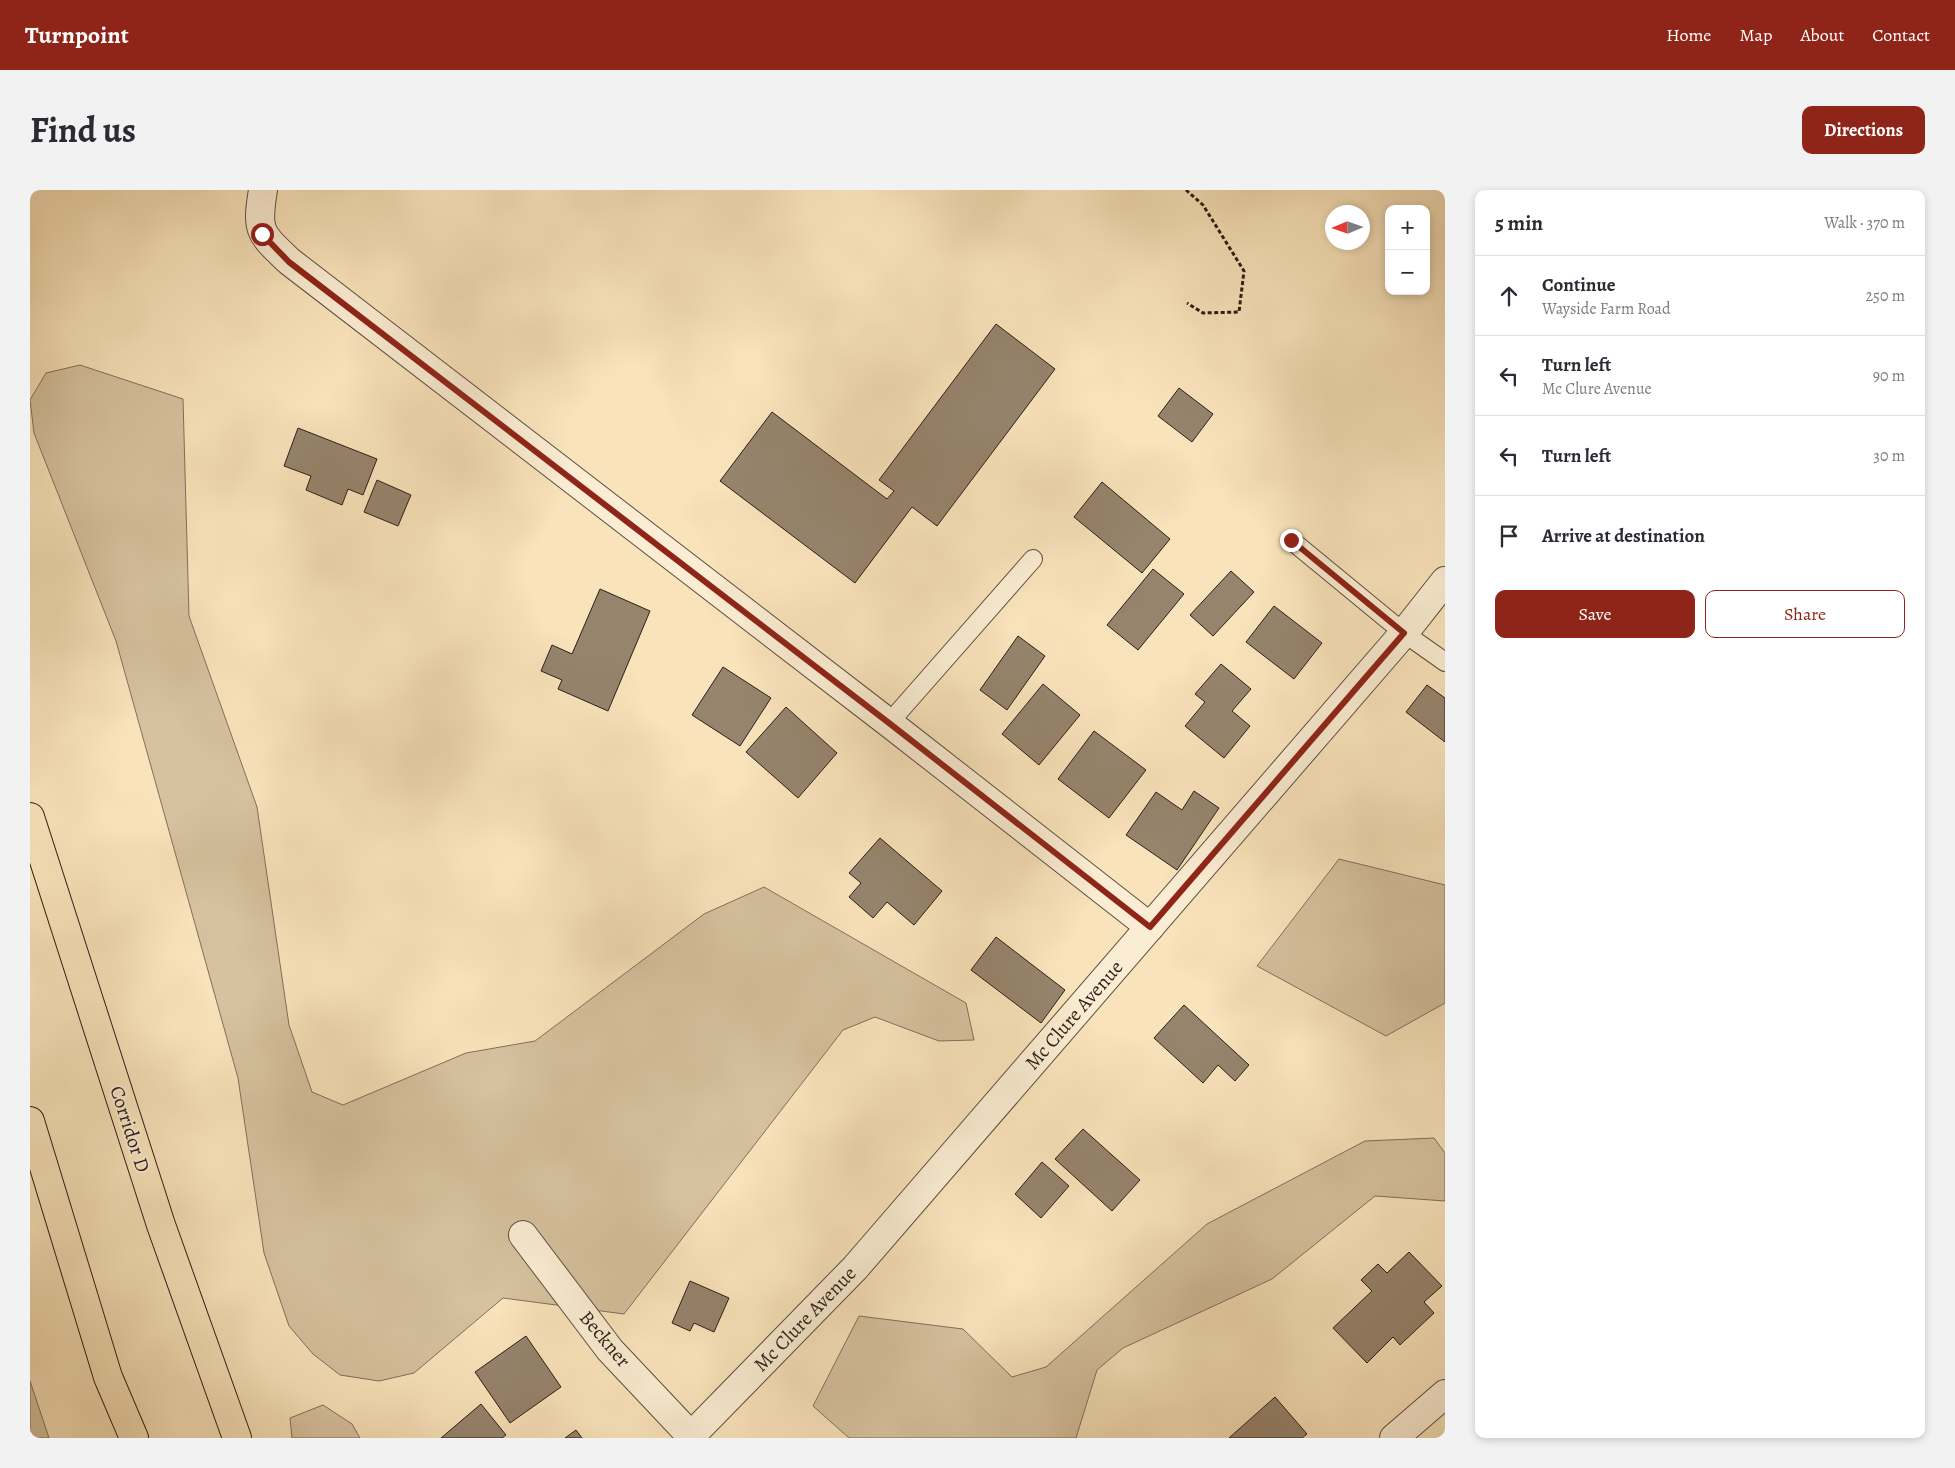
<!DOCTYPE html>
<meta charset="utf-8">
<style>
body{margin:0;font-family:Alegreya,serif;background:#f2f2f3;color:#2b2b33}
.controls{position:absolute;right:15px;top:15px;display:grid;overflow:hidden;border-radius:10px;box-shadow:0 2px 8px #0003}
.controls button{width:45px;height:45px;display:grid;place-items:center;padding:0;border:0;border-bottom:1px solid #e1e1e2;background:#fff;color:#2b2b33;font:25px sans-serif}
.compass{position:absolute;left:1295px;top:15px;width:45px;height:45px;border-radius:50%;background:#fff;box-shadow:0 2px 8px #0003;rotate:268deg}
.stop{position:absolute;width:15px;height:15px;margin:-11px;border:4px solid #8f2418;border-radius:50%;background:#fff}
.stop.end{background:#8f2418;border-color:#fff;box-shadow:0 1px 5px #0008}
.list{margin:0;padding:0;list-style:none}
h2{display:flex;justify-content:space-between;align-items:center;height:65px;margin:0;padding:0 20px;font-size:21px}
h2 small{font-size:16px;font-weight:400;color:#7c7c81}
.list li{display:grid;grid-template-columns:32px 1fr auto;gap:15px;align-items:center;box-sizing:border-box;height:80px;padding:0 20px;border-top:1px solid #e1e1e2}
.list b{display:block;font-size:19px;white-space:nowrap}
.list p{margin:0;font-size:16px;white-space:nowrap;color:#7c7c81}
.list em{font-size:16px;font-style:normal;color:#7c7c81}
.actions{display:flex;gap:10px;padding:15px 20px}
.actions a{flex:1;padding:11px 0;border:1px solid #8f2418;border-radius:10px;text-align:center;font-size:18px;color:#8f2418}
.actions .main{background:#8f2418;color:#fff}
.icon{flex:none;width:28px;height:28px;fill:none;stroke:currentColor;stroke-width:2;stroke-linecap:round;stroke-linejoin:round}
.map{position:relative;flex:none;width:1415px;height:1248px;overflow:hidden;border-radius:10px}
header{display:flex;align-items:center;gap:30px;box-sizing:border-box;height:70px;padding:0 25px;background:#8f2418;color:#fff}
header strong{font-size:24px}
nav{display:flex;gap:28px;margin-inline-start:auto;font-size:18px}
.intro{display:flex;align-items:center;justify-content:space-between;box-sizing:border-box;height:120px;padding:0 30px}
h1{margin:0;font-size:35px}
.button{padding:12px 22px;border-radius:10px;background:#8f2418;color:#fff;font-size:18px;font-weight:700}
main{display:flex;gap:30px;padding:0 30px}
aside{flex:1;background:#fff;border-radius:10px;box-shadow:0 2px 8px #0003}
.map>svg:first-child{display:block}
.green{fill:#d6c29f;stroke:#80705c}
.building{fill:#96846d;stroke:#2b1e18}
.lines{fill:none;stroke-linecap:round;stroke-linejoin:round}
.lane-casing{stroke:#5e4f41;stroke-width:20}
.street-casing{stroke:#5e4f41;stroke-width:30}
.highway-casing{stroke:#2b1e18;stroke-width:30}
.path{stroke:#2b1e18;stroke-width:3;stroke-dasharray:4 2.5;stroke-linecap:butt}
.lane{stroke:#fbedd3;stroke-width:18}
.street{stroke:#fbedd3;stroke-width:28}
.highway{stroke:#f9e3bb;stroke-width:28}
.route{stroke:#8f2418;stroke-width:6}
.labels{text-anchor:middle;dominant-baseline:central;stroke-width:4;stroke-linejoin:round;paint-order:stroke}
.street-label{font-size:20px;fill:#2b1e18;stroke:#fbedd3}
</style>
<header>
<strong>Turnpoint</strong>
<nav><a>Home</a><a>Map</a><a>About</a><a>Contact</a></nav>
</header>
<div class="intro"><h1>Find us</h1><a class="button">Directions</a></div>
<main>
<div class="map">
<svg width="1415" height="1248" viewBox="0 0 1415 1248">
<rect width="100%" height="100%" fill="#f9e3bb"/>
<filter id="stains"><feTurbulence type="fractalNoise" baseFrequency=".004" numOctaves="4"/><feColorMatrix values="0 0 0 0 .2 0 0 0 0 .09 0 0 0 0 .02 0 0 0 .5 -.17"/></filter>
<radialGradient id="worn" r=".72"><stop offset=".6" stop-color="#630" stop-opacity="0"/><stop offset="1" stop-color="#630" stop-opacity=".3"/></radialGradient>
<g class="green">
<polygon points="50,175 153,209 159,426 227,617 259,835 282,902 313,915 436,863 505,851 674,724 734,697 936,813 944,850 909,851 845,827 813,840 594,1124 473,1108 384,1183 349,1191 310,1185 283,1164 259,1136 234,1063 208,888 86,451 4,243 0,210 16,183"/>
<polygon points="1309,669 1415,695 1415,813 1356,846 1227,776"/>
<polygon points="1404,948 1415,963 1415,1011 1345,1006 1242,1089 1093,1158 1067,1180 1046,1248 819,1248 783,1216 829,1126 933,1139 982,1187 1016,1177 1177,1034 1335,951"/>
<polygon points="0,1191 19,1248 0,1248"/>
<polygon points="293,1215 322,1234 330,1248 262,1248 260,1228"/>
</g>
<g class="building">
<polygon points="966,134 1025,179 907,336 882,317 825,393 690,291 742,222 857,309 864,301 849,290"/>
<polygon points="1149,198 1183,224 1162,252 1128,226"/>
<polygon points="268,238 347,269 333,305 318,299 312,315 276,300 281,286 254,276"/>
<polygon points="347,290 381,305 368,336 334,322"/>
<polygon points="1072,292 1140,349 1112,383 1044,327"/>
<polygon points="1123,379 1154,404 1108,460 1077,435"/>
<polygon points="1201,381 1224,402 1183,446 1160,425"/>
<polygon points="570,399 620,421 578,521 528,499 532,490 511,481 522,455 542,464"/>
<polygon points="1244,416 1292,453 1264,489 1216,452"/>
<polygon points="988,446 1015,466 977,520 950,500"/>
<polygon points="1191,474 1221,499 1202,521 1220,536 1194,568 1155,536 1175,512 1165,504"/>
<polygon points="693,477 741,508 710,556 662,525"/>
<polygon points="1013,494 1050,525 1009,575 972,544"/>
<polygon points="1397,495 1415,508 1415,552 1376,522"/>
<polygon points="756,517 807,563 768,608 716,562"/>
<polygon points="1064,541 1116,580 1079,628 1028,589"/>
<polygon points="1164,601 1189,618 1147,680 1096,645 1126,602 1152,620"/>
<polygon points="850,648 912,701 884,735 857,712 843,728 819,707 831,693 819,683"/>
<polygon points="966,747 1035,800 1011,833 941,780"/>
<polygon points="1154,815 1219,875 1205,891 1188,875 1173,893 1124,848"/>
<polygon points="1053,939 1110,990 1082,1021 1025,969"/>
<polygon points="1012,972 1039,996 1011,1028 985,1004"/>
<polygon points="1379,1062 1412,1096 1394,1112 1404,1123 1370,1155 1363,1147 1337,1173 1303,1138 1342,1101 1331,1090 1348,1074 1357,1083"/>
<polygon points="660,1091 699,1108 684,1142 664,1133 660,1141 642,1133"/>
<polygon points="496,1146 531,1197 480,1233 445,1182"/>
<polygon points="1245,1207 1277,1244 1272,1248 1199,1248"/>
<polygon points="451,1214 476,1245 472,1248 411,1248"/>
<polygon points="546,1240 552,1248 535,1248"/>
</g>
<g class="lines">
<defs>
<g id="lane">
<polyline points="1261,350 1374,443 1415,472"/>
<polyline points="859,533 1003,369"/>
</g>
<g id="street">
<path d="M 233,0 C 226,42 230,43 259,71 L 859,533 L 1120,737"/>
<polyline points="493,1045 580,1160 663,1248"/>
<polyline points="659,1248 825,1078 1374,443 1415,391"/>
<polyline points="1364,1248 1415,1204"/>
</g>
<g id="highway">
<polyline points="0,627 131,1035 207,1248"/>
<polyline points="0,931 78,1187 104,1248"/>
</g>
</defs>
<use href="#lane" class="lane-casing"/>
<use href="#street" class="street-casing"/>
<use href="#highway" class="highway-casing"/>
<polyline class="path" points="1156,0 1173,15 1214,81 1209,122 1173,123 1157,113"/>
<use href="#lane" class="lane"/>
<use href="#street" class="street"/>
<use href="#highway" class="highway"/>
</g>
<g class="lines">
<polyline class="route" points="232,44 259,72 859,533 1120,737 1374,443 1261,350"/>
</g>
<g class="labels">
<g class="street-label">
<text transform="translate(1044 825) rotate(-49)">Mc Clure Avenue</text>
<text transform="translate(100 939) rotate(72)">Corridor D</text>
<text transform="translate(775 1129) rotate(-46)">Mc Clure Avenue</text>
<text transform="translate(575 1149) rotate(50)">Beckner</text>
</g>
</g>
<rect width="100%" height="100%" filter="url(#stains)"/>
<rect width="100%" height="100%" fill="url(#worn)"/>
</svg>
<div class="controls">
<button>+</button>
<button>−</button>
</div>
<svg class="compass" viewBox="-18 -18 36 36"><path d="M0-13l5 13h-10z" fill="#e53935"/><path d="M0 13l5-13h-10z" fill="#7c7c81"/></svg>
<div class="stop" style="left:232px;top:44px"></div>
<div class="stop end" style="left:1261px;top:350px"></div>
</div>
<aside>
<h2>5 min<small>Walk · 370 m</small></h2>
<ul class="list">
<li><svg class="icon" aria-label="ahead" viewBox="0 0 24 24"><path d="M12 20V5M6 11l6-6 6 6"/></svg><div><b>Continue</b><p>Wayside Farm Road</p></div><em>250 m</em></li>
<li><svg class="icon" aria-label="left" viewBox="0 0 24 24"><path d="M17 20v-9H6M10 6l-5 5 5 5"/></svg><div><b>Turn left</b><p>Mc Clure Avenue</p></div><em>90 m</em></li>
<li><svg class="icon" aria-label="left" viewBox="0 0 24 24"><path d="M17 20v-9H6M10 6l-5 5 5 5"/></svg><div><b>Turn left</b></div><em>30 m</em></li>
<li><svg class="icon" aria-label="arrive" viewBox="0 0 24 24"><path d="M6 21V4h12l-3 4 3 4H6"/></svg><div><b>Arrive at destination</b></div></li>
</ul>
<div class="actions"><a class="main">Save</a><a>Share</a></div>
</aside>
</main>
